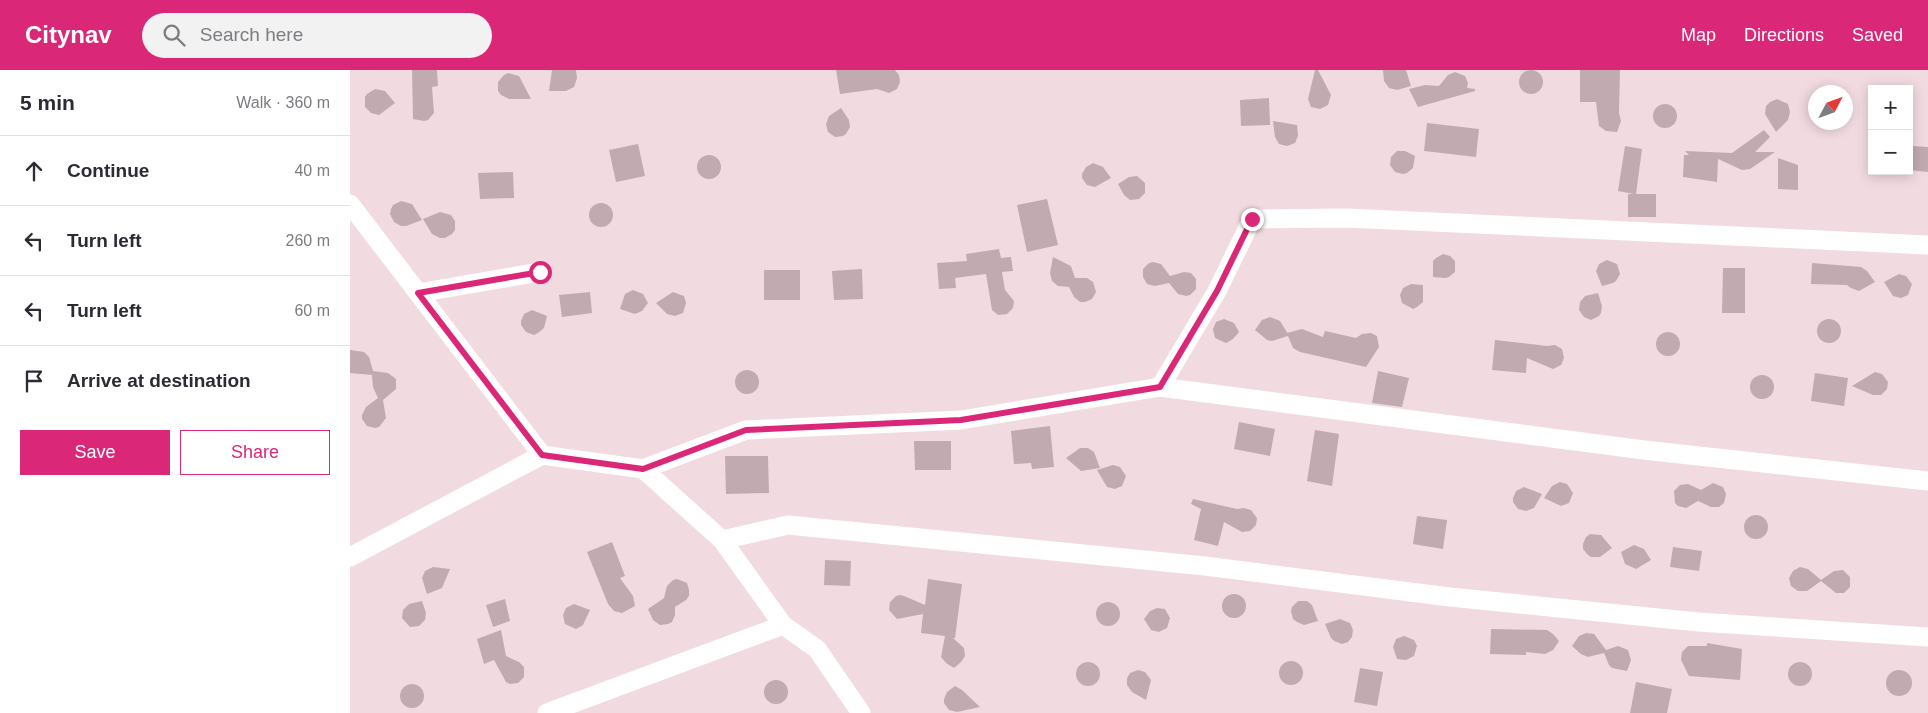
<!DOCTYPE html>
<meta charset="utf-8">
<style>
body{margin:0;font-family:Arial,sans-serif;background:#f2f2f3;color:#2b2b33}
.controls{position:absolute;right:15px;top:15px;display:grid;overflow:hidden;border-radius:0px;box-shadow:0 2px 12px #0003}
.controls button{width:45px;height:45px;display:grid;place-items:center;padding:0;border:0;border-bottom:1px solid #e1e1e2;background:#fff;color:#2b2b33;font:25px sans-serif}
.compass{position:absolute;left:1458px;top:15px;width:45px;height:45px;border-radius:50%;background:#fff;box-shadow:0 2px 12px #0003;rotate:49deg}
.stop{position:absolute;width:15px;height:15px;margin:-11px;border:4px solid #db2777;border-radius:50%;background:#fff}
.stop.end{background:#db2777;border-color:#fff;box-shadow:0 1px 5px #0008}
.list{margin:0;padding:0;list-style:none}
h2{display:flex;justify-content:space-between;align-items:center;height:65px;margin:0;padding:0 20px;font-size:21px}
h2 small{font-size:16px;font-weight:400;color:#7c7c81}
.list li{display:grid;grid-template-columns:32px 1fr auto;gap:15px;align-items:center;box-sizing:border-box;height:70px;padding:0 20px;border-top:1px solid #e1e1e2}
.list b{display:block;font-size:19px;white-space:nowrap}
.list em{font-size:16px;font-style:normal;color:#7c7c81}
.actions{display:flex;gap:10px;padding:15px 20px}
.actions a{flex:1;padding:11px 0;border:1px solid #db2777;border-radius:0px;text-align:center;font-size:18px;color:#db2777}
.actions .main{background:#db2777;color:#fff}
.icon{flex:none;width:28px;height:28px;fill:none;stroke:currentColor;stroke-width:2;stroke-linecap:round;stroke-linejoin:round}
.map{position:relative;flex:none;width:1578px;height:643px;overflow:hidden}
header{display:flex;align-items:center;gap:30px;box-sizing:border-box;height:70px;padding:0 25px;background:#db2777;color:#fff}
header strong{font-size:24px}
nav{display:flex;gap:28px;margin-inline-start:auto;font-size:18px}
.search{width:350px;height:45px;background:#f2f2f3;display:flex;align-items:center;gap:12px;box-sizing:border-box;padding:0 18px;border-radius:28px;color:#7c7c81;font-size:19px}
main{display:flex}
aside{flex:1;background:#fff}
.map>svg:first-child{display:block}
.building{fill:#c1abb1}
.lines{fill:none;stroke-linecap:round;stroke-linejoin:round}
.minor{stroke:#fff;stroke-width:19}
.route{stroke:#db2777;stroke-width:6}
</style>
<header>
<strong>Citynav</strong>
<div class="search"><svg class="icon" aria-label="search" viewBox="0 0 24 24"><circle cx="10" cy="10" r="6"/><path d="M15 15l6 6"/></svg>Search here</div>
<nav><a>Map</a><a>Directions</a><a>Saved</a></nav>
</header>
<main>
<aside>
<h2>5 min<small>Walk · 360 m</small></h2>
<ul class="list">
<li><svg class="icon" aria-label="ahead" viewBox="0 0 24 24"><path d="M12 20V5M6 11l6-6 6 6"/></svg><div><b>Continue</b></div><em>40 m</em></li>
<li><svg class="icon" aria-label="left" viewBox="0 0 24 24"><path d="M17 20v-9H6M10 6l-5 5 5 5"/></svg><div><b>Turn left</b></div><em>260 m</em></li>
<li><svg class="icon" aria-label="left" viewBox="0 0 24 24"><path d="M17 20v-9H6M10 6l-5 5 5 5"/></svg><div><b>Turn left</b></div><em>60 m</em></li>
<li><svg class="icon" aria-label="arrive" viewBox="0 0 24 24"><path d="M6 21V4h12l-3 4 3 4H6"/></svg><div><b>Arrive at destination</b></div></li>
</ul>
<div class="actions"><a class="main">Save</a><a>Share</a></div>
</aside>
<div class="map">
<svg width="1578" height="643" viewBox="0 0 1578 643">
<rect width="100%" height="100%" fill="#f1dbe1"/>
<g class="building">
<circle cx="1181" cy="12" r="12"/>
<polygon points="62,0 87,0 88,16 82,17 84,43 78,50 74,51 63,49"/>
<polygon points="202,0 226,0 227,8 224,17 216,21 199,21"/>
<polygon points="486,0 545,0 549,5 550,12 547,19 539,23 527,19 490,24"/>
<polygon points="965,0 968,0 981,25 978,35 970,39 961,37 958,29"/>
<polygon points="1033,0 1056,0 1061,16 1047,20 1039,18 1034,11"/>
<polygon points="1230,0 1270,0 1269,43 1271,51 1267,62 1256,61 1249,56 1246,32 1230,32"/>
<polygon points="1105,2 1115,6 1118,13 1117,18 1125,19 1125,21 1068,37 1059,19 1075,15 1089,16 1098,5"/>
<polygon points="158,3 169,6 181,29 159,29 151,25 148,21 148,12 154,5"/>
<polygon points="25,19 35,21 45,33 29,45 21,43 15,37 15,27 17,24"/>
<polygon points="919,28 920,55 891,56 890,30"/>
<polygon points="1427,29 1438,34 1440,42 1438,50 1426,62 1415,44 1416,36 1420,32"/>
<circle cx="1315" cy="46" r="12"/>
<polygon points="491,38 499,50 500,57 496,64 493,66 485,67 478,62 476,54 479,46"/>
<polygon points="923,51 947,55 948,66 945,73 937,76 929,74 925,67"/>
<polygon points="1077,53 1129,59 1126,87 1074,81"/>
<polygon points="1414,60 1420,67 1405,82 1425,82 1400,99 1392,100 1368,89 1367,112 1333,107 1334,85 1339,85 1335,81 1382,83"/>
<polygon points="288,74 295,106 266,112 259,80"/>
<polygon points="1275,76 1292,79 1286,124 1306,124 1306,147 1278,147 1278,124 1284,124 1268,121"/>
<polygon points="1562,76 1578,77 1578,102 1559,100"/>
<polygon points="1047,81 1055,81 1065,86 1063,98 1057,103 1053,104 1045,102 1040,95 1041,87"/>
<circle cx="359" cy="97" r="12"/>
<polygon points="1428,88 1448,95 1448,120 1428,119"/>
<polygon points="743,93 753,97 761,108 745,117 737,115 732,108 732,104 736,97"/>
<polygon points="163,102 164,128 130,129 128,103"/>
<polygon points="787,106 795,113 795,123 789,129 780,130 774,125 768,114 779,107"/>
<polygon points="697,129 708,175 677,182 667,135"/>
<polygon points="51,131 62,134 72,150 56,156 51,156 44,152 40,144 41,139 43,135"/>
<circle cx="251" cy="145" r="12"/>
<polygon points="90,142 101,145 105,151 105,160 102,164 95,168 90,168 82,164 73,149"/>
<polygon points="649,179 651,188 661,187 663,201 652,202 655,220 664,231 663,238 657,244 648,245 642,240 636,204 605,208 606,218 589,219 587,193 617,191 616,184"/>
<polygon points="1093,184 1100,186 1105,191 1105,202 1099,207 1095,208 1083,207 1083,191 1086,188"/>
<polygon points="703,187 721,196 725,208 737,208 743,212 746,222 742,229 735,232 730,232 724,227 719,217 708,216 702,211 700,203"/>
<polygon points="1257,190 1267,194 1270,204 1266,211 1263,213 1252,216 1246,201 1249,194"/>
<polygon points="803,192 811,194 820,206 834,202 841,203 846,209 846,219 840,225 836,226 828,224 819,213 805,216 797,214 793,207 793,199 799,193"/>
<polygon points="1462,193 1511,197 1517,201 1525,212 1509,221 1501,218 1497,215 1461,214"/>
<polygon points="1373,198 1395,198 1395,243 1372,243"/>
<polygon points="512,199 513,229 484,230 482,201"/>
<rect x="414" y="200" width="36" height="30"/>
<polygon points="1549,204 1556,206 1562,214 1558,225 1551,228 1543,226 1534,212"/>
<polygon points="1061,214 1073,215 1073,232 1067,237 1063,239 1052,233 1050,225 1053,218"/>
<polygon points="283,220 293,224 298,233 292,241 285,244 270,239 275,224"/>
<polygon points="240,222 242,243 212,247 209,225"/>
<polygon points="323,222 334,226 336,233 333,243 325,246 317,244 306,233"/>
<polygon points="1248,223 1252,236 1251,243 1249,246 1241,250 1234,247 1229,240 1230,232 1235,226"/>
<polygon points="182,240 197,246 194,258 188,263 184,265 176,262 171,255 171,251 174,244"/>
<polygon points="920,247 930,251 938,264 937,263 952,259 973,267 975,261 1006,268 1012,264 1021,263 1027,266 1029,277 1016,297 950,282 943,278 938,266 922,271 917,270 905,260 912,250"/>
<circle cx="1479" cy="261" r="12"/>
<polygon points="874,249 884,253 889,262 883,269 876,273 865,268 863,259 866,252"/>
<circle cx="1318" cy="274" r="12"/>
<polygon points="1145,270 1197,276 1205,275 1212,279 1214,288 1211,295 1203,299 1177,288 1176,303 1142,300"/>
<polygon points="0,280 14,282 19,287 23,301 38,303 46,309 46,319 33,330 36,348 29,357 25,358 17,356 12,349 12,345 16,337 28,328 23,317 22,305 0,303"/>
<circle cx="397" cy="312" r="12"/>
<polygon points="1028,301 1059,308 1052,337 1022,333"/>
<polygon points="1525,302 1532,304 1538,312 1537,319 1531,325 1523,325 1502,316"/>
<polygon points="1465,303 1498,308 1494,336 1461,331"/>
<circle cx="1412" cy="317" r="12"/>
<polygon points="889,352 925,359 920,386 884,379"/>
<polygon points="700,356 704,397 682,399 681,393 664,394 661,361"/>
<polygon points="965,360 989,364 982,416 957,411"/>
<polygon points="564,371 601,371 601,400 565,400"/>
<polygon points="730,378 738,378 744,382 750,398 731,401 716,388"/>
<polygon points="375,386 418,386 419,423 376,424"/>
<polygon points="763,395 770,397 776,406 772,416 765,419 757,417 747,400"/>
<polygon points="1210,412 1217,414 1223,423 1219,433 1211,436 1194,428 1202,416"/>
<polygon points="1363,413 1373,417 1376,424 1374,433 1369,437 1361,437 1348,431 1336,438 1328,436 1325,433 1324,421 1330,415 1338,414 1351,420"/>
<polygon points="1174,417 1192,424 1184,438 1176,441 1168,439 1163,432 1163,428 1166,421"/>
<polygon points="843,429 887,439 894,438 901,440 907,448 906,455 900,461 892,462 874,452 868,476 844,470 851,439 841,434"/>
<circle cx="1406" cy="457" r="12"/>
<polygon points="1067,446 1097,450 1093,479 1063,474"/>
<polygon points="1240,464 1251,465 1262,478 1250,487 1241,487 1238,485 1233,479 1233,474 1236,467"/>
<polygon points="262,472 275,506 270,508 283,526 285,536 272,543 264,541 258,534 237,482"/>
<polygon points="1284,475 1294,479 1301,490 1286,499 1275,494 1271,482"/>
<polygon points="1323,477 1352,481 1349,501 1320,497"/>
<polygon points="475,490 501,491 500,516 474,515"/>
<polygon points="83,497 100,499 92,518 77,524 72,508 75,501"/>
<polygon points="1450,497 1458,499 1471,510 1484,501 1493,500 1500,507 1500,517 1494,523 1486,523 1471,511 1457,521 1448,521 1441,516 1439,508 1443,501"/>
<polygon points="327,509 337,513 339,520 339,526 336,530 325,537 325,545 322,552 318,554 310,555 303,550 298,539 314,528 317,516 323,510"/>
<polygon points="578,509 612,514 605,568 603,568 614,578 615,586 611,592 604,598 596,593 591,587 595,566 571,563 573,544 547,549 539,540 540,532 546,526 550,525 554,526 575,535"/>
<circle cx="884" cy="536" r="12"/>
<polygon points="155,529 160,551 143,557 136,535"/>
<polygon points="72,531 76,543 75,550 69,556 60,557 52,548 53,540 59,534"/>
<polygon points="948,531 957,531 962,535 968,551 954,555 947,552 943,549 941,541 942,537"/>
<circle cx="758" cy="544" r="12"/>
<polygon points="224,534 240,540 233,555 226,559 215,554 213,545 216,538"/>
<polygon points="807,538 815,539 820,548 817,558 809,562 801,560 794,549 800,541"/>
<polygon points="990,549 1000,553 1003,560 1002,567 998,572 992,574 984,571 981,568 975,554"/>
<polygon points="1141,559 1197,560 1203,564 1209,571 1203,580 1195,584 1176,582 1176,585 1140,584"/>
<polygon points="151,560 156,586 169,592 174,597 174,607 168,613 160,614 156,612 144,590 134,594 127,569"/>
<polygon points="1236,563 1244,564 1256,580 1268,576 1278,580 1281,590 1277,601 1262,598 1259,595 1254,583 1238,587 1231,584 1222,576 1229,566"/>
<polygon points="1054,566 1064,570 1067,576 1064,586 1056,590 1047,589 1043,577 1046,569"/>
<polygon points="1357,573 1392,579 1390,610 1339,606 1331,590 1332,582 1338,576 1357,576"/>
<circle cx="941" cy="603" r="12"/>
<circle cx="738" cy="604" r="12"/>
<circle cx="1450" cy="604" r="12"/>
<polygon points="1010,598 1033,602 1027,636 1004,632"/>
<polygon points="788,600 795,602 801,610 796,630 782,622 777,615 777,608 780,603"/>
<circle cx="1549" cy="613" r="13"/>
<circle cx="426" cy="622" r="12"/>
<polygon points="1286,612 1322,619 1317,643 1280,643"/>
<circle cx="62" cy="626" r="12"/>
<polygon points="605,616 612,620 630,637 607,642 599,640 594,633 594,629 597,622"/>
</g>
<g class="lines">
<g class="minor">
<polyline points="0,134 192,385 293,399 372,470 433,555 467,579 511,643"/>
<polyline points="68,223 190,202"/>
<polyline points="810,317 867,221 902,149 997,148 1578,175"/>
<polyline points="293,399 396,360 611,350 810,317 1294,380 1578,411"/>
<polyline points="372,470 438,455 855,496 1100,527 1348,552 1578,567"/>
<polyline points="0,487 192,385"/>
<polyline points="197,643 433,555"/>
</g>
</g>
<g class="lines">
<polyline class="route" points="190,202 68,223 192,385 293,399 396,360 611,350 810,317 867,221 902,149"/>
</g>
</svg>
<div class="controls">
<button>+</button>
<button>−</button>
</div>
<svg class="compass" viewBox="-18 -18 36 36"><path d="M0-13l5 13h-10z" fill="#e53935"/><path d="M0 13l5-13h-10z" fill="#7c7c81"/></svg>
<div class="stop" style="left:190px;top:202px"></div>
<div class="stop end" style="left:902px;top:149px"></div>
</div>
</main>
